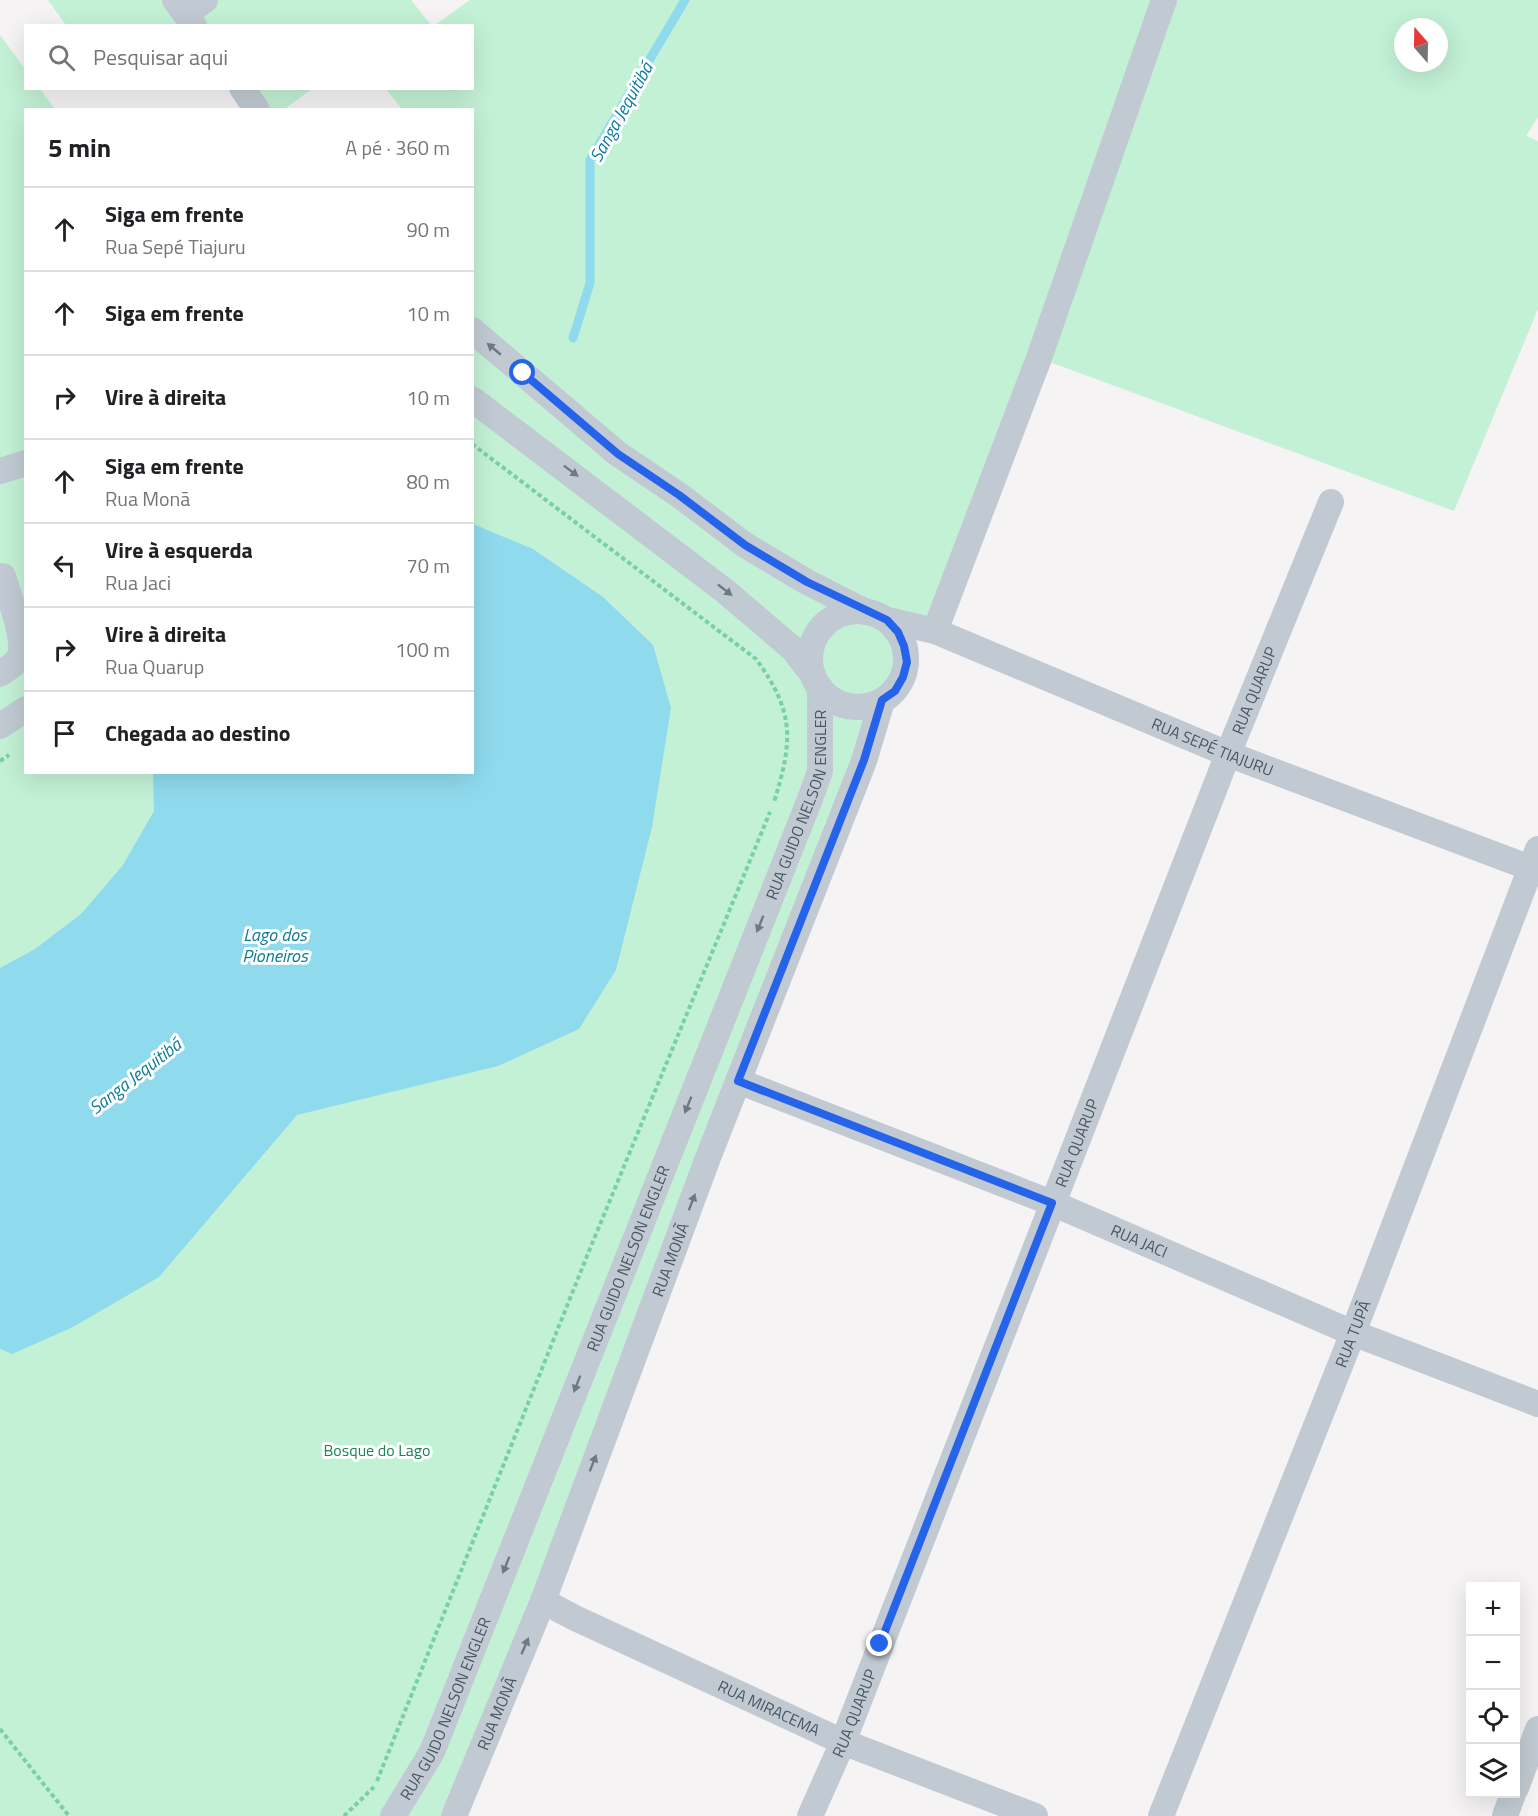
<!DOCTYPE html>
<html lang="pt">
<meta charset="utf-8">
<style>
body{margin:0;font-family:"Titillium Web",sans-serif;background:#f2f2f2;color:#202124}
.controls{position:absolute;right:18px;bottom:18px;display:grid;overflow:hidden;border-radius:0px;box-shadow:0 6px 24px #0002}
.controls button{width:54px;height:54px;display:grid;place-items:center;padding:0;border:0;border-bottom:2px solid #e0e0e0;background:#fff;color:#202124;font:30px sans-serif}
.compass{position:absolute;left:1394px;top:18px;width:54px;height:54px;border-radius:50%;background:#fff;box-shadow:0 6px 24px #0002;rotate:340deg}
.stop{position:absolute;width:18px;height:18px;margin:-14px;border:4px solid #2563eb;border-radius:50%;background:#fff}
.stop.end{background:#2563eb;border-color:#fff;box-shadow:0 2px 6px #0008}
.list{margin:0;padding:0;list-style:none}
h2{display:flex;justify-content:space-between;align-items:center;height:78px;margin:0;padding:0 24px;font-size:26px}
h2 small{font-size:20px;font-weight:400;color:#757577}
.list li{display:grid;grid-template-columns:39px 1fr auto;gap:18px;align-items:center;box-sizing:border-box;height:84px;padding:0 24px;border-top:2px solid #e0e0e0}
.list b{display:block;font-size:22px;white-space:nowrap}
.list p{margin:0;font-size:20px;white-space:nowrap;color:#757577}
.list em{font-size:20px;font-style:normal;color:#757577}
.icon{flex:none;width:33px;height:33px;fill:none;stroke:currentColor;stroke-width:2;stroke-linecap:round;stroke-linejoin:round}
.map{position:relative;flex:none;width:1538px;height:1816px;overflow:hidden}
.search{position:absolute;background:#fff;box-shadow:0 6px 24px #0002;left:24px;top:24px;width:450px;height:66px;display:flex;align-items:center;gap:15px;box-sizing:border-box;padding:0 21px;border-radius:0px;color:#757577;font-size:22px}
.panel{position:absolute;background:#fff;box-shadow:0 6px 24px #0002;left:24px;top:108px;width:450px;height:666px;border-radius:0px}
.map>svg:first-child{display:block}
.green{fill:#c3f1d5;fill-rule:evenodd}
.water{fill:#90daee}
.lines{fill:none;stroke-linecap:round;stroke-linejoin:round}
.stream{stroke:#90daee;stroke-width:9}
.path{stroke:#7ad0a6;stroke-width:4;stroke-dasharray:4.5 3;stroke-linecap:butt}
.street{stroke:#c1cad2;stroke-width:26}
.oneway{fill:#6e7983}
.route{stroke:#2563eb;stroke-width:8}
.labels{text-anchor:middle;dominant-baseline:central;stroke-width:6;stroke-linejoin:round;paint-order:stroke}
.street-label{font-size:16px;fill:#4a5661;stroke:#fff}
.park-label{font-size:16px;fill:#17864f;stroke:#fff}
.water-label{font-size:18px;font-style:italic;fill:#0c7c9b;stroke:#fff}
</style>
<div class="map">
<svg width="1538" height="1816" viewBox="0 0 1538 1816">
<rect width="100%" height="100%" fill="#f5f3f3"/>
<g class="green">
<polygon points="48,0 411,0 431,25 66,25"/>
<path d="M 470,0 L 1538,0 L 1538,117 L 1526,136 L 1538,141 L 1538,309 L 1454,511 L 1039,358 L 935,631 L 898,632 C 910,660 907,681 882,701 L 454,1816 L 0,1816 L 0,35 L 25,69 L 26,88 L 40,89 L 55,109 L 26,110 L 26,772 L 472,772 L 472,110 L 402,109 L 386,89 L 472,88 L 472,26 L 435,25 ZM 1403,27 L 1439,27 L 1439,63 L 1403,63 Z"/>
<polygon points="242,89 312,89 283,110 257,109"/>
</g>
<polygon class="water" points="473,524 533,549 603,597 653,645 671,708 652,827 616,970 579,1029 498,1066 297,1115 159,1277 73,1327 12,1354 0,1349 0,968 35,949 81,914 123,865 154,811 153,773 472,772"/>
<g class="lines">
<polyline class="stream" points="573,338 590,283 590,160 685,0"/>
<g class="path">
<path d="M 472,444 L 756,659 C 795,712 793,741 774,802"/>
<polyline points="0,761 9,755"/>
<polyline points="0,1729 69,1816"/>
<polyline points="377,1781 587,1256 770,812"/>
<polyline points="344,1816 374,1787"/>
</g>
<g class="street">
<polyline points="175,0 194,26"/>
<polyline points="186,14 205,0"/>
<polyline points="242,88 257,110"/>
<polyline points="472,330 618,454 679,495 745,545 807,582 866,612"/>
<polyline points="472,399 725,591 793,649 813,675"/>
<polyline points="0,471 26,463"/>
<circle cx="858" cy="659" r="48"/>
<path id="s1" d="M 887,620 L 935,631 L 1228,754 L 1538,871"/>
<polyline points="935,631 1039,358 1164,0"/>
<path d="M 0,674 C 7,669 17,664 20,655 C 26,638 8,594 3,576"/>
<polyline points="0,726 26,709"/>
<path id="s2" d="M 738,1081 L 1052,1203 L 1353,1333 L 1538,1404"/>
<path id="s3" d="M 543,1601 L 575,1618 L 843,1742 L 1035,1816"/>
<polyline points="1516,1788 1538,1729"/>
<path id="s4" d="M 393,1816 L 432,1752 L 810,799 L 820,771 L 820,688"/>
<path id="s5" d="M 454,1816 L 543,1601 L 709,1155 L 864,761 L 882,701"/>
<path id="s6" d="M 810,1816 L 843,1742 L 1228,754 L 1331,502"/>
<path id="s7" d="M 1161,1816 L 1353,1333 L 1538,849"/>
<polyline points="1505,1816 1513,1794"/>
</g>
</g>
<defs><path id="oneway-solid" d="M-6-.8H1V-3.2L6.5 0L1 3.2V.8H-6Z" transform="scale(1.5)"/></defs>
<g class="oneway">
<use href="#oneway-solid" transform="translate(494 349) rotate(-140)"/>
<use href="#oneway-solid" transform="translate(571 471) rotate(37)"/>
<use href="#oneway-solid" transform="translate(725 590) rotate(38)"/>
<use href="#oneway-solid" transform="translate(760 924) rotate(112)"/>
<use href="#oneway-solid" transform="translate(688 1105) rotate(112)"/>
<use href="#oneway-solid" transform="translate(692 1202) rotate(-69)"/>
<use href="#oneway-solid" transform="translate(577 1384) rotate(111)"/>
<use href="#oneway-solid" transform="translate(593 1463) rotate(-69)"/>
<use href="#oneway-solid" transform="translate(506 1565) rotate(112)"/>
<use href="#oneway-solid" transform="translate(525 1646) rotate(-67)"/>
</g>
<g class="lines">
<polyline class="route" points="523,373 618,454 679,495 745,545 807,582 887,620 898,632 904,646 907,662 903,677 895,691 882,700 864,760 738,1081 1052,1203 880,1644"/>
</g>
<g class="labels">
<g class="street-label">
<text stroke="none"><textPath href="#s6" startOffset="1210">RUA QUARUP</textPath></text>
<text stroke="none"><textPath href="#s1" startOffset="350">RUA SEPÉ TIAJURU</textPath></text>
<text stroke="none"><textPath href="#s4" startOffset="1092">RUA GUIDO NELSON ENGLER</textPath></text>
<text stroke="none"><textPath href="#s6" startOffset="724">RUA QUARUP</textPath></text>
<text stroke="none"><textPath href="#s2" startOffset="432">RUA JACI</textPath></text>
<text stroke="none"><textPath href="#s4" startOffset="606">RUA GUIDO NELSON ENGLER</textPath></text>
<text stroke="none"><textPath href="#s5" startOffset="597">RUA MONÃ</textPath></text>
<text stroke="none"><textPath href="#s7" startOffset="519">RUA TUPÃ</textPath></text>
<text stroke="none"><textPath href="#s4" startOffset="120">RUA GUIDO NELSON ENGLER</textPath></text>
<text stroke="none"><textPath href="#s3" startOffset="250">RUA MIRACEMA</textPath></text>
<text stroke="none"><textPath href="#s6" startOffset="112">RUA QUARUP</textPath></text>
<text stroke="none"><textPath href="#s5" startOffset="111">RUA MONÃ</textPath></text>
</g>
<g class="park-label">
<text x="377" y="1450">Bosque do Lago</text>
</g>
<g class="water-label">
<text transform="translate(621 112) rotate(-61)">Sanga Jequitibá</text>
<text x="275" y="934">Lago dos<tspan x="275" dy="21">Pioneiros</tspan></text>
<text transform="translate(135 1076) rotate(-38)">Sanga Jequitibá</text>
</g>
</g>
</svg>
<div class="controls">
<button>+</button>
<button>−</button>
<button><svg class="icon" aria-label="locate" viewBox="0 0 24 24"><circle cx="12" cy="12" r="6"/><path d="M12 2v4M12 18v4M2 12h4M18 12h4"/></svg></button>
<button><svg class="icon" aria-label="layers" viewBox="0 0 24 24"><path d="M12 4l9 5-9 5-9-5zM3 14l9 5 9-5"/></svg></button>
</div>
<svg class="compass" viewBox="-18 -18 36 36"><path d="M0-13l5 13h-10z" fill="#e53935"/><path d="M0 13l5-13h-10z" fill="#757577"/></svg>
<div class="stop" style="left:523px;top:373px"></div>
<div class="stop end" style="left:880px;top:1644px"></div>
<div class="search"><svg class="icon" aria-label="search" viewBox="0 0 24 24"><circle cx="10" cy="10" r="6"/><path d="M15 15l6 6"/></svg>Pesquisar aqui</div>
<section class="panel">
<h2>5 min<small>A pé · 360 m</small></h2>
<ul class="list">
<li><svg class="icon" aria-label="ahead" viewBox="0 0 24 24"><path d="M12 20V5M6 11l6-6 6 6"/></svg><div><b>Siga em frente</b><p>Rua Sepé Tiajuru</p></div><em>90 m</em></li>
<li><svg class="icon" aria-label="ahead" viewBox="0 0 24 24"><path d="M12 20V5M6 11l6-6 6 6"/></svg><div><b>Siga em frente</b></div><em>10 m</em></li>
<li><svg class="icon" aria-label="right" viewBox="0 0 24 24"><path d="M7 20v-9h11M14 6l5 5-5 5"/></svg><div><b>Vire à direita</b></div><em>10 m</em></li>
<li><svg class="icon" aria-label="ahead" viewBox="0 0 24 24"><path d="M12 20V5M6 11l6-6 6 6"/></svg><div><b>Siga em frente</b><p>Rua Monã</p></div><em>80 m</em></li>
<li><svg class="icon" aria-label="left" viewBox="0 0 24 24"><path d="M17 20v-9H6M10 6l-5 5 5 5"/></svg><div><b>Vire à esquerda</b><p>Rua Jaci</p></div><em>70 m</em></li>
<li><svg class="icon" aria-label="right" viewBox="0 0 24 24"><path d="M7 20v-9h11M14 6l5 5-5 5"/></svg><div><b>Vire à direita</b><p>Rua Quarup</p></div><em>100 m</em></li>
<li><svg class="icon" aria-label="arrive" viewBox="0 0 24 24"><path d="M6 21V4h12l-3 4 3 4H6"/></svg><div><b>Chegada ao destino</b></div></li>
</ul>
</section>
</div>
